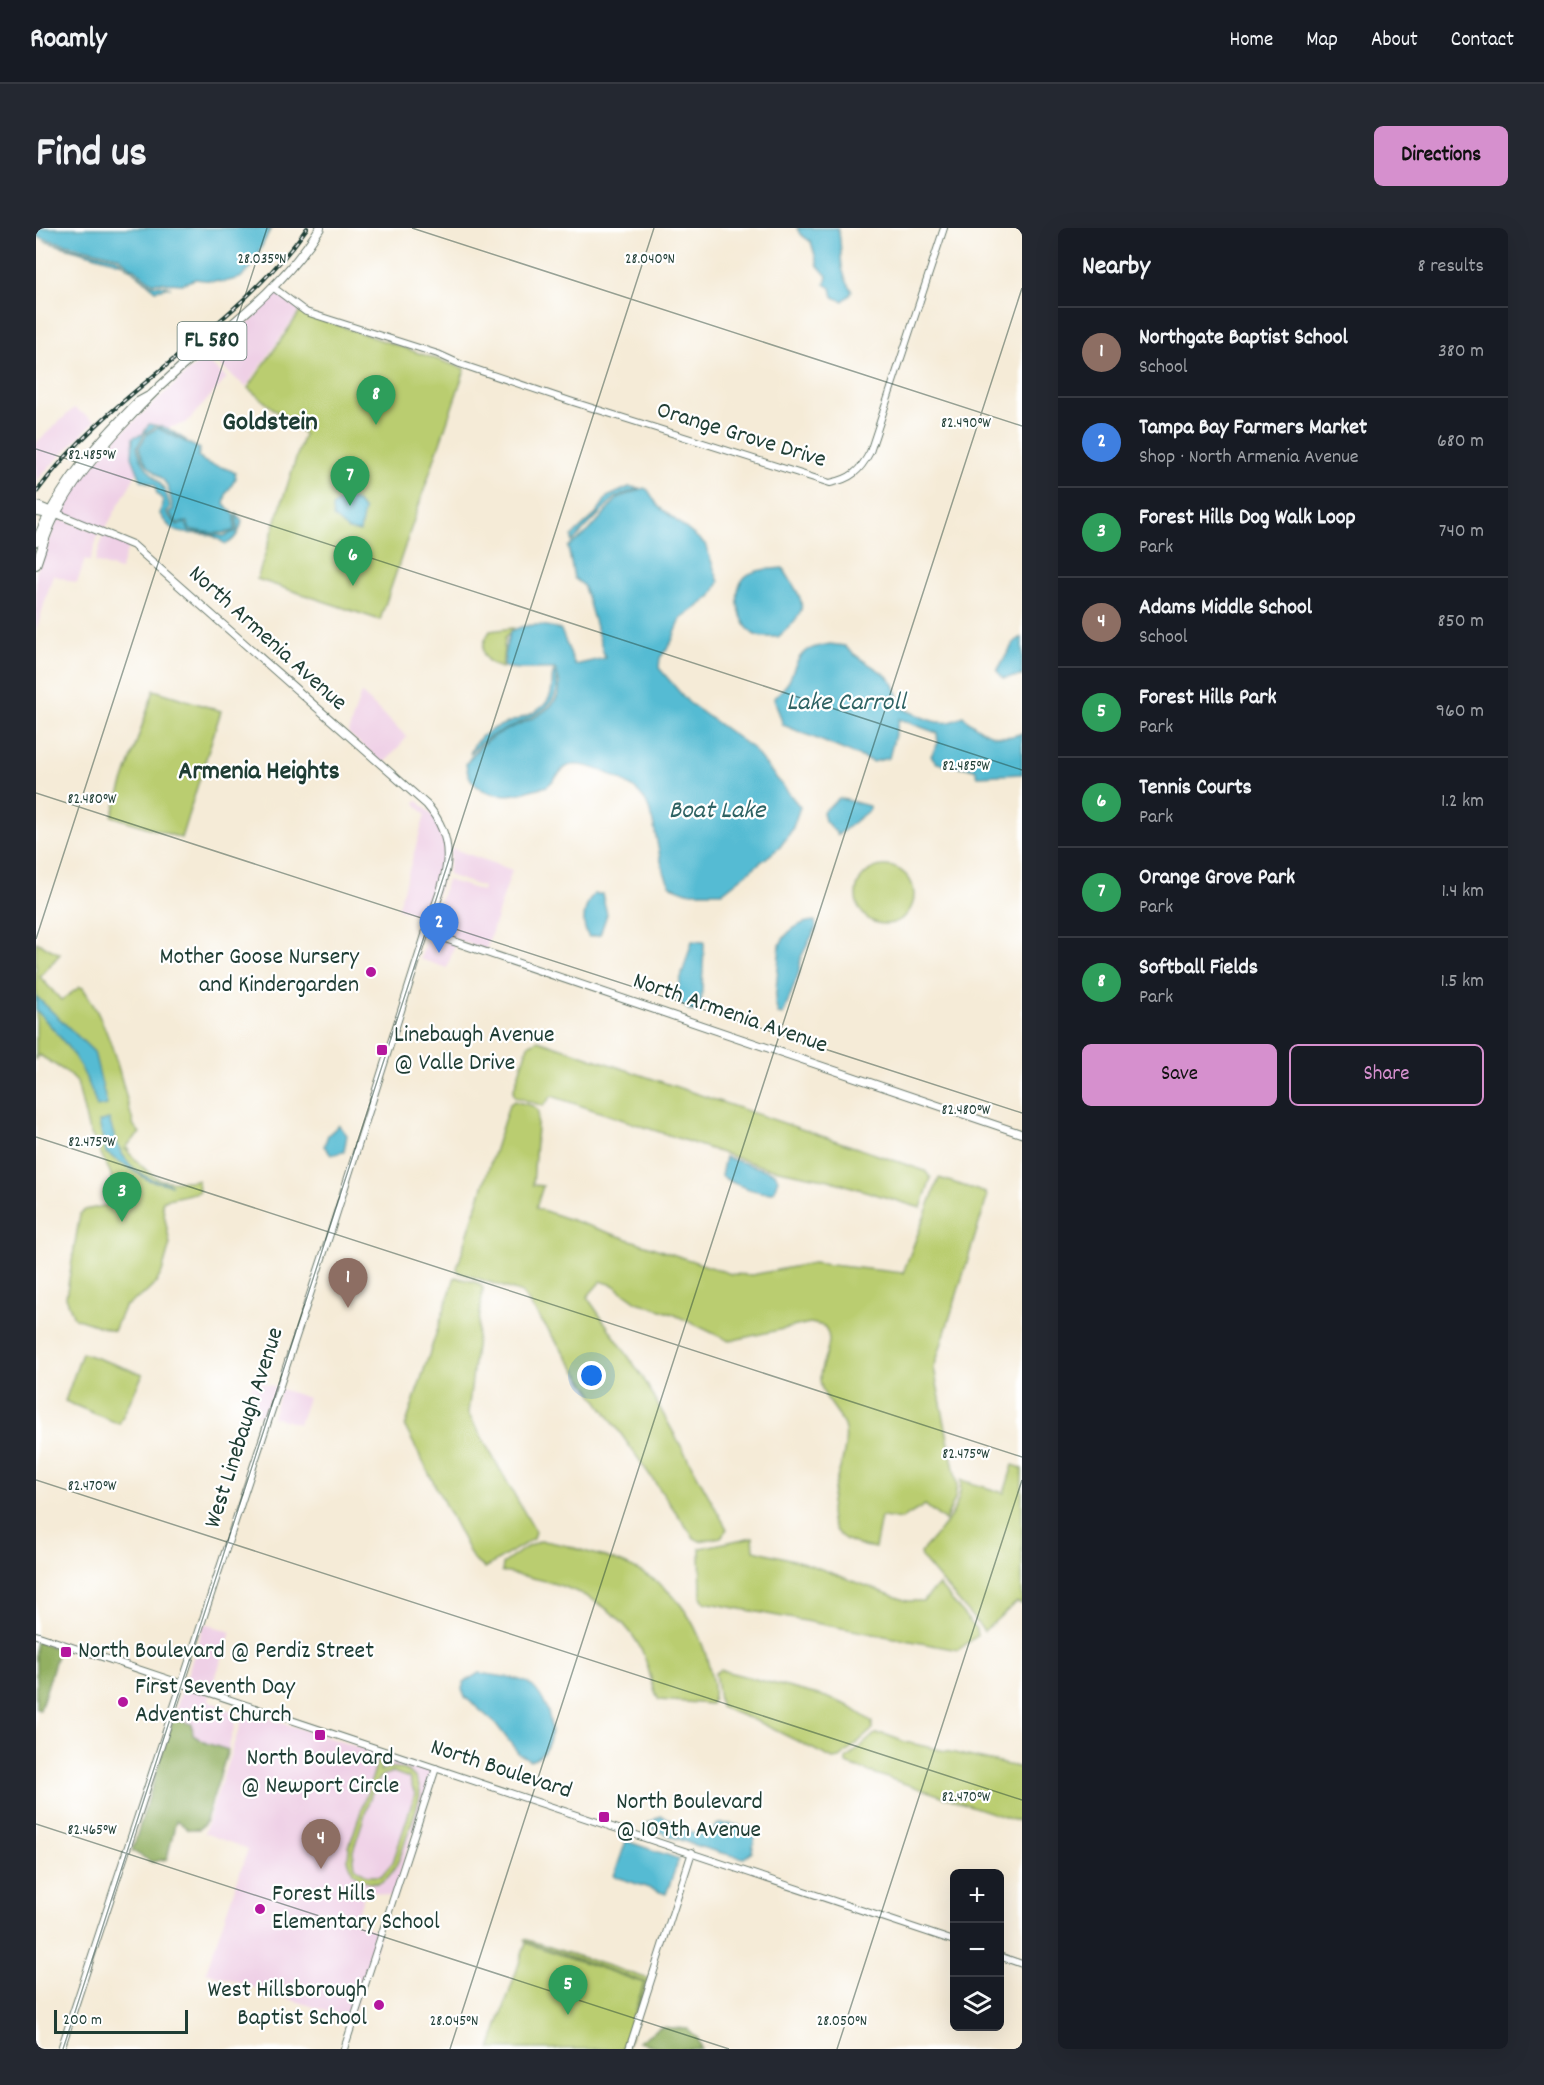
<!DOCTYPE html>
<meta charset="utf-8">
<style>
body{margin:0;font-family:Dekko,sans-serif;background:#242831;color:#f1f3f6}
.controls{position:absolute;right:18px;bottom:18px;display:grid;overflow:hidden;border-radius:9px;box-shadow:0 6px 24px #0002}
.controls button{width:54px;height:54px;display:grid;place-items:center;padding:0;border:0;border-bottom:2px solid #363941;background:#171b24;color:#f1f3f6;font:30px sans-serif}
.scale{position:absolute;left:18px;bottom:15px;width:134px;box-sizing:border-box;padding-left:6px;border:3px solid #1f3d34;border-top:0;font-size:16px;line-height:21px;white-space:nowrap;color:#1f3d34;-webkit-text-stroke:4px #fff;paint-order:stroke}
.you{position:absolute;left:556px;top:1148px;width:21px;height:21px;margin:-15px;border:4px solid #fff;border-radius:50%;background:#1a73e8;box-shadow:0 0 0 9px #1a73e833}
.badge{display:grid;place-items:center;width:39px;height:39px;border-radius:50%;background:#d690ce;color:#fff;font-size:20px;font-weight:700}
.pin{position:absolute;translate:-50% -50px;filter:drop-shadow(0 2px 3px #0008)}
.pin::after{content:'';position:absolute;top:32px;width:21px;height:18px;background:inherit;clip-path:polygon(0 0,100% 0,50% 100%)}
.list{margin:0;padding:0;list-style:none}
h2{display:flex;justify-content:space-between;align-items:center;height:78px;margin:0;padding:0 24px;font-size:26px}
h2 small{font-size:20px;font-weight:400;color:#9ea1a6}
.list li{display:grid;grid-template-columns:39px 1fr auto;gap:18px;align-items:center;box-sizing:border-box;height:90px;padding:0 24px;border-top:2px solid #363941}
.list b{display:block;font-size:22px;white-space:nowrap}
.list p{margin:0;font-size:20px;white-space:nowrap;color:#9ea1a6}
.list em{font-size:20px;font-style:normal;color:#9ea1a6}
.actions{display:flex;gap:12px;padding:18px 24px}
.actions a{flex:1;padding:14px 0;border:2px solid #d690ce;border-radius:9px;text-align:center;font-size:21px;color:#d690ce}
.actions .main{background:#d690ce;color:#111}
.icon{flex:none;width:33px;height:33px;fill:none;stroke:currentColor;stroke-width:2;stroke-linecap:round;stroke-linejoin:round}
.map{position:relative;flex:none;width:986px;height:1821px;overflow:hidden;border-radius:9px}
header{display:flex;align-items:center;gap:36px;box-sizing:border-box;height:84px;padding:0 30px;background:#171b24;border-bottom:2px solid #363941}
header strong{font-size:28px}
nav{display:flex;gap:33px;margin-inline-start:auto;font-size:21px}
.intro{display:flex;align-items:center;justify-content:space-between;box-sizing:border-box;height:144px;padding:0 36px}
h1{margin:0;font-size:42px}
.button{padding:15px 27px;border-radius:9px;background:#d690ce;color:#111;font-size:21px;font-weight:700}
main{display:flex;gap:36px;padding:0 36px}
aside{flex:1;background:#171b24;border-radius:9px;box-shadow:0 6px 24px #0002}
.map>svg:first-child{display:block}
.built{fill:#efd0e6}
.green{fill:#bacd70;stroke:#6c8552;stroke-width:1.5;fill-rule:evenodd}
.forest{fill:#93b062;stroke:#59764b;stroke-width:1.5}
.water{fill:#55bbd3;stroke:#3a7c84;stroke-width:1.5}
.lines{fill:none;stroke-linecap:round;stroke-linejoin:round}
.tertiary-casing{stroke:#6a7a6d;stroke-width:8}
.secondary-casing{stroke:#6a7a6d;stroke-width:9}
.primary-casing{stroke:#6a7a6d;stroke-width:10}
.tertiary{stroke:#fff;stroke-width:6}
.secondary{stroke:#fff;stroke-width:7}
.primary{stroke:#fff;stroke-width:8}
.rail-casing{stroke:#1f3d34;stroke-width:4}
.rail{stroke:#fff;stroke-width:1.5;stroke-dasharray:4.5;stroke-linecap:butt}
.ticks{fill:none;stroke:#1f3d34;stroke-width:1.5;stroke-opacity:0.45}
.poi-dot{fill:#b5179e;stroke:#fff;stroke-width:2}
.labels{text-anchor:middle;dominant-baseline:central;stroke-width:4.5;stroke-linejoin:round;paint-order:stroke}
.shield{fill:#fff;stroke:#627771;stroke-width:1.5}
.shield-label{font-size:22px;font-weight:bold;fill:#1f3d34}
.street-label{font-size:24px;fill:#1f3d34;stroke:#fff}
.poi-label{font-size:24px;fill:#1f3d34;stroke:#fff;text-anchor:start}
.water-label{font-size:26px;font-style:italic;fill:#2f6364;stroke:#fff}
.neighbourhood-label{font-size:26px;font-weight:bold;fill:#1f3d34;stroke:#fff}
.quarter-label{font-size:27px;font-weight:bold;fill:#1f3d34;stroke:#fff}
.ticks-label{font-size:15px;text-anchor:middle;fill:#1f3d34;stroke:#fff;stroke-width:4.5;stroke-linejoin:round;paint-order:stroke}
</style>
<header>
<strong>Roamly</strong>
<nav><a>Home</a><a>Map</a><a>About</a><a>Contact</a></nav>
</header>
<div class="intro"><h1>Find us</h1><a class="button">Directions</a></div>
<main>
<div class="map">
<svg width="986" height="1821" viewBox="0 0 986 1821">
<rect width="100%" height="100%" fill="#fff"/>
<filter id="ink" filterUnits="userSpaceOnUse"><feTurbulence type="fractalNoise" baseFrequency=".0167" numOctaves="2"/><feDisplacementMap in="SourceGraphic" scale="12" xChannelSelector="R" yChannelSelector="G"/><feConvolveMatrix kernelMatrix="1 2 1 2 8 2 1 2 1" color-interpolation-filters="sRGB"/></filter>
<filter id="wash" filterUnits="userSpaceOnUse"><feTurbulence type="fractalNoise" baseFrequency=".008" numOctaves="4" result="noise"/><feDisplacementMap in="SourceGraphic" scale="24" xChannelSelector="R" yChannelSelector="G"/><feGaussianBlur stdDeviation="1.35" result="paint"/><feColorMatrix in="noise" values="0 0 0 0 0 0 0 0 0 0 0 0 0 0 0 0 0 1.4 0 .05"/><feComposite in="paint" operator="in"/></filter>
<g filter="url(#wash)">
<rect width="100%" height="100%" fill="#f5ebd7"/>
<g class="built">
<polygon points="241,65 263,83 210,159 171,127 217,91"/>
<polygon points="167,130 191,150 150,195 131,200 119,196 110,199 105,208 97,210 99,236 103,241 69,301 25,286 45,251 81,209"/>
<polygon points="38,180 59,193 0,253 0,215"/>
<polygon points="22,290 63,304 54,333 49,331 41,355 17,347 0,403 0,345"/>
<polygon points="68,306 93,317 84,342 59,334"/>
<polygon points="325,465 371,509 348,536 312,505"/>
<polygon points="381,572 400,591 410,618 407,648 392,691 362,680 389,587 379,575"/>
<polygon points="415,620 476,642 450,722 394,702 411,652 446,663 447,659 412,647"/>
<polygon points="392,707 419,716 411,740 384,731"/>
<polygon points="217,1152 240,1159 230,1189 208,1182"/>
<polygon points="245,1161 272,1170 263,1196 236,1189"/>
<polygon points="168,1395 195,1404 175,1462 149,1454"/>
<polygon points="147,1458 174,1467 173,1472 198,1485 199,1497 192,1522 170,1515 157,1507 156,1496 137,1491"/>
<polygon points="209,1483 397,1543 356,1669 330,1661 319,1695 344,1705 315,1791 170,1744 212,1621 168,1605"/>
</g>
<g class="green">
<polygon points="264,84 429,141 344,392 221,351 268,206 212,160"/>
<path d="M 477,400 L 469,410 L 466,440 C 445,434 442,421 454,403 Z"/>
<polygon points="118,462 185,483 145,610 76,588"/>
<circle cx="849" cy="667" r="29"/>
<path d="M 0,714 L 24,726 L 4,749 L 25,772 L 44,759 L 47,760 C 77,804 84,848 98,898 L 104,905 L 91,918 L 93,922 L 89,921 C 119,950 117,957 162,952 L 163,964 L 128,972 L 126,975 L 134,1016 L 126,1044 L 120,1055 L 110,1065 L 88,1079 L 78,1103 L 38,1090 L 30,1069 L 44,986 L 49,982 L 77,976 L 79,962 L 74,944 L 52,900 L 41,854 L 32,845 L 5,828 L 3,827 L 0,831 Z"/>
<polygon points="502,812 889,943 895,950 885,980 793,952 728,939 516,868 507,878 479,869 477,864 492,817"/>
<path d="M 478,873 L 497,878 L 502,883 L 497,957 L 507,958 L 500,980 L 695,1046 L 716,1047 L 777,1035 L 867,1045 L 903,950 L 950,965 L 951,970 L 898,1140 L 921,1256 L 919,1271 L 909,1293 L 889,1277 L 866,1291 L 845,1289 L 839,1320 C 755,1309 816,1246 809,1202 C 806,1183 784,1171 784,1150 C 784,1131 801,1115 788,1098 L 774,1095 L 693,1113 L 637,1086 L 601,1074 L 577,1057 L 565,1053 L 551,1069 L 606,1148 L 691,1301 L 685,1309 L 664,1313 L 658,1310 L 486,1065 L 422,1044 L 421,1040 L 473,877 Z"/>
<polygon points="419,1049 442,1055 447,1060 432,1185 499,1303 497,1311 449,1340 438,1333 369,1199"/>
<polygon points="46,1125 107,1146 83,1196 29,1173"/>
<path d="M 977,1237 L 986,1240 L 986,1376 L 981,1374 L 948,1403 L 885,1329 L 884,1325 C 904,1302 925,1285 925,1252 L 968,1265 Z"/>
<polygon points="717,1309 718,1322 769,1335 871,1373 887,1373 903,1357 940,1401 941,1408 922,1422 668,1374 665,1368 664,1320"/>
<path d="M 505,1313 C 522,1314 538,1320 555,1325 C 616,1341 653,1368 671,1431 C 674,1443 681,1465 675,1476 L 623,1472 C 616,1462 613,1436 605,1421 C 577,1368 521,1353 466,1344 L 467,1336 L 489,1320 Z"/>
<polygon points="684,1442 790,1469 811,1477 836,1494 837,1501 804,1530 797,1531 725,1495 684,1479 679,1445"/>
<polygon points="839,1506 848,1506 869,1514 986,1540 986,1595 810,1536 810,1531"/>
<path d="M 342,1532 L 346,1533 L 344,1543 C 363,1534 384,1544 384,1567 C 381,1581 376,1594 371,1608 C 363,1633 351,1675 317,1645 L 312,1632 L 313,1619 ZM 357,1544 L 373,1550 L 379,1566 L 357,1634 L 345,1648 L 332,1648 L 319,1639 L 317,1623 L 338,1558 L 347,1547 Z"/>
<polygon points="489,1711 613,1751 590,1821 609,1754 489,1713"/>
<polygon points="490,1715 608,1755 586,1821 454,1821"/>
</g>
<g class="forest">
<polygon points="0,1413 23,1421 4,1482 0,1481"/>
<polygon points="137,1491 156,1496 157,1507 170,1515 192,1522 169,1595 163,1601 152,1601 140,1592 131,1631 116,1634 96,1623"/>
<polygon points="624,1799 652,1801 662,1811 665,1821 629,1821 602,1814"/>
</g>
<g class="water">
<polygon points="0,0 235,0 214,41 204,50 188,54 159,51 146,56 116,54 81,28 1,9"/>
<path d="M 761,0 L 802,0 C 808,25 800,40 816,62 L 814,67 L 807,73 L 797,69 L 795,60 L 789,56 L 791,48 L 782,38 L 775,14 L 764,6 Z"/>
<polygon points="8,13 80,30 115,56 135,59 120,62 88,36"/>
<path d="M 113,196 L 131,200 L 151,213 L 120,198 L 109,205 L 101,219 C 108,249 129,247 134,280 L 130,285 L 141,297 L 150,295 L 153,303 L 188,308 L 201,303 L 201,286 L 206,293 C 204,303 200,312 190,316 C 185,314 182,310 177,308 C 156,300 142,316 124,286 L 127,272 L 121,266 L 119,257 L 105,252 L 96,229 L 97,209 L 107,206 Z"/>
<path d="M 121,200 L 164,221 L 162,228 C 173,241 186,236 199,245 L 200,250 L 190,266 L 188,276 L 199,287 L 199,302 C 187,308 167,304 153,301 L 152,294 L 141,295 L 133,285 L 137,281 C 135,272 134,260 128,253 C 116,239 109,241 103,219 L 111,206 Z"/>
<polygon points="593,259 604,260 580,269 536,314 536,308 560,286 571,269"/>
<path d="M 608,260 L 612,262 L 622,278 L 669,316 L 683,354 L 675,369 L 645,391 L 635,415 L 624,430 L 623,440 L 652,474 L 716,520 L 764,579 L 756,602 L 744,619 L 687,664 L 651,664 L 635,658 C 617,632 624,579 599,561 C 584,550 554,535 535,537 C 525,539 520,552 511,558 C 507,560 503,560 498,561 C 474,571 434,571 430,536 C 437,525 448,514 460,507 C 484,493 540,483 519,441 C 502,440 485,443 468,439 L 469,423 L 474,404 C 490,394 508,396 525,402 L 539,437 L 569,430 L 550,365 L 547,357 L 538,350 L 532,319 L 553,303 L 582,270 Z"/>
<polygon points="309,268 320,273 328,282 324,304 312,302 297,289 296,279"/>
<path d="M 747,340 C 768,376 777,379 742,409 C 734,409 725,410 719,407 C 703,397 694,362 710,348 C 719,341 736,341 747,340 Z"/>
<polygon points="986,409 986,448 967,450 961,443 978,414"/>
<path d="M 794,416 L 809,418 C 821,433 851,442 858,457 C 862,464 863,472 866,480 C 887,489 906,503 927,488 C 944,504 964,515 986,505 L 986,546 L 942,548 L 939,541 L 901,535 L 895,528 L 902,515 L 901,505 L 863,491 L 853,530 L 837,534 L 747,497 L 738,470 C 743,464 751,458 754,451 C 763,426 766,420 794,416 Z"/>
<path d="M 518,443 C 535,480 484,493 461,505 C 452,509 441,518 434,526 C 444,493 487,497 508,477 C 521,463 513,453 518,443 Z"/>
<polygon points="803,570 833,578 833,582 802,607 789,593 787,584"/>
<path d="M 558,666 L 566,666 L 571,686 L 564,707 L 553,709 C 544,697 548,677 558,666 Z"/>
<path d="M 779,693 L 780,700 L 765,729 L 763,744 L 747,787 L 742,786 L 739,774 L 744,717 C 749,704 765,693 779,693 Z"/>
<polygon points="656,713 668,714 668,719 665,780 662,784 654,783 639,770"/>
<path d="M 0,768 L 58,824 L 71,877 L 61,879 C 49,837 29,813 0,782 Z"/>
<path d="M 73,891 C 81,918 87,939 115,951 C 122,954 132,954 136,957 L 112,952 L 70,925 L 63,894 Z"/>
<polygon points="303,897 311,907 308,924 295,927 288,918 292,907"/>
<path d="M 689,929 L 739,945 L 742,951 L 738,963 C 726,969 696,955 685,948 Z"/>
<path d="M 443,1445 C 454,1447 485,1450 492,1455 C 516,1471 527,1523 494,1532 L 483,1526 L 460,1496 L 429,1469 L 426,1461 L 428,1454 Z"/>
<path d="M 625,1588 C 648,1595 643,1606 673,1606 L 682,1596 C 697,1595 709,1597 719,1609 L 716,1624 L 708,1630 C 676,1624 643,1613 614,1599 L 612,1595 Z"/>
<polygon points="590,1613 643,1631 630,1666 578,1648"/>
</g>
</g>
<g filter="url(#ink)">
<g class="lines">
<defs>
<g id="tertiary">
<path d="M 238,60 L 270,84 L 402,126 L 424,136 L 534,173 L 794,255 C 815,251 824,243 834,224 L 908,0"/>
<polyline points="0,1407 918,1713"/>
<polyline points="963,1728 986,1736"/>
<polyline points="25,1821 295,1003 390,704"/>
<polyline points="308,1821 400,1540"/>
<polyline points="593,1821 656,1624"/>
</g>
<g id="secondary">
<path d="M 0,277 L 97,317 L 391,577 C 428,620 406,656 390,704 L 986,906"/>
<polyline points="0,284 15,287"/>
</g>
<g id="primary">
<path d="M 0,314 C 22,259 61,215 102,174 L 113,168"/>
<path d="M 0,337 C 6,320 11,301 20,286 C 49,231 116,162 164,123 C 210,85 252,51 284,0"/>
</g>
</defs>
<use href="#tertiary" class="tertiary-casing"/>
<use href="#secondary" class="secondary-casing"/>
<use href="#primary" class="primary-casing"/>
<use href="#tertiary" class="tertiary"/>
<use href="#secondary" class="secondary"/>
<use href="#primary" class="primary"/>
<defs>
<path id="rail" d="M 0,265 C 74,162 198,104 271,0"/>
</defs>
<use href="#rail" class="rail-casing"/>
<use href="#rail" class="rail"/>
</g>
</g>
<path class="ticks" d="M 376,0 L 986,198M 0,221 L 986,542M 0,565 L 986,885M 0,711 L 231,0M 0,909 L 986,1229M 0,1252 L 986,1572M 0,1596 L 693,1821M 27,1821 L 618,0M 414,1821 L 986,60M 801,1821 L 986,1252"/>
<g class="poi-dot">
<circle cx="335" cy="744" r="6"/>
<rect x="340" y="816" width="12" height="12" rx="3"/>
<rect x="24" y="1418" width="12" height="12" rx="3"/>
<circle cx="87" cy="1474" r="6"/>
<rect x="278" y="1501" width="12" height="12" rx="3"/>
<rect x="562" y="1583" width="12" height="12" rx="3"/>
<circle cx="224" cy="1681" r="6"/>
<circle cx="343" cy="1777" r="6"/>
</g>
<g class="labels">
<rect class="shield" x="141.5" y="94" width="69" height="38" rx="4.5"/>
<g class="shield-label">
<text x="176" y="113">FL 580</text>
</g>
<g class="street-label">
<text transform="translate(705 208) rotate(17)">Orange Grove Drive</text>
<text transform="translate(231 411) rotate(42)">North Armenia Avenue</text>
<text transform="translate(694 786) rotate(19)">North Armenia Avenue</text>
<text transform="translate(209 1200) rotate(-72)">West Linebaugh Avenue</text>
<text transform="translate(465 1542) rotate(18)">North Boulevard</text>
</g>
<g class="poi-label">
<text x="323" y="730" text-anchor="end">Mother Goose Nursery<tspan x="323" dy="28">and Kindergarden</tspan></text>
<text x="358" y="808">Linebaugh Avenue<tspan x="358" dy="28">@ Valle Drive</tspan></text>
<text x="42" y="1424">North Boulevard @ Perdiz Street</text>
<text x="99" y="1460">First Seventh Day<tspan x="99" dy="28">Adventist Church</tspan></text>
<text x="284" y="1531" text-anchor="middle">North Boulevard<tspan x="284" dy="28">@ Newport Circle</tspan></text>
<text x="580" y="1575">North Boulevard<tspan x="580" dy="28">@ 109th Avenue</tspan></text>
<text x="236" y="1667">Forest Hills<tspan x="236" dy="28">Elementary School</tspan></text>
<text x="331" y="1763" text-anchor="end">West Hillsborough<tspan x="331" dy="28">Baptist School</tspan></text>
</g>
<g class="water-label">
<text x="810" y="475">Lake Carroll</text>
<text x="681" y="583">Boat Lake</text>
</g>
<g class="neighbourhood-label">
<text x="223" y="544">Armenia Heights</text>
</g>
<g class="quarter-label">
<text x="234" y="195">Goldstein</text>
</g>
</g>
<g class="ticks-label">
<text x="226" y="35">28.035°N</text>
<text x="614" y="35">28.040°N</text>
<text x="930" y="199">82.490°W</text>
<text x="56" y="231">82.485°W</text>
<text x="930" y="542">82.485°W</text>
<text x="56" y="575">82.480°W</text>
<text x="930" y="886">82.480°W</text>
<text x="56" y="918">82.475°W</text>
<text x="930" y="1230">82.475°W</text>
<text x="56" y="1262">82.470°W</text>
<text x="930" y="1573">82.470°W</text>
<text x="56" y="1606">82.465°W</text>
<text x="418" y="1797">28.045°N</text>
<text x="806" y="1797">28.050°N</text>
</g>
</svg>
<div class="controls">
<button>+</button>
<button>−</button>
<button><svg class="icon" aria-label="layers" viewBox="0 0 24 24"><path d="M12 4l9 5-9 5-9-5zM3 14l9 5 9-5"/></svg></button>
</div>
<div class="scale">200 m</div>
<div class="you"></div>
<div class="pin badge" style="left:312px;top:1080px;background:#8d6e63">1</div>
<div class="pin badge" style="left:403px;top:725px;background:#3f7fe0">2</div>
<div class="pin badge" style="left:86px;top:994px;background:#2e9e5b">3</div>
<div class="pin badge" style="left:285px;top:1641px;background:#8d6e63">4</div>
<div class="pin badge" style="left:532px;top:1787px;background:#2e9e5b">5</div>
<div class="pin badge" style="left:317px;top:358px;background:#2e9e5b">6</div>
<div class="pin badge" style="left:314px;top:278px;background:#2e9e5b">7</div>
<div class="pin badge" style="left:340px;top:197px;background:#2e9e5b">8</div>
</div>
<aside>
<h2>Nearby<small>8 results</small></h2>
<ul class="list">
<li><span class="badge" style="background:#8d6e63">1</span><div><b>Northgate Baptist School</b><p>School</p></div><em>380 m</em></li>
<li><span class="badge" style="background:#3f7fe0">2</span><div><b>Tampa Bay Farmers Market</b><p>Shop · North Armenia Avenue</p></div><em>680 m</em></li>
<li><span class="badge" style="background:#2e9e5b">3</span><div><b>Forest Hills Dog Walk Loop</b><p>Park</p></div><em>740 m</em></li>
<li><span class="badge" style="background:#8d6e63">4</span><div><b>Adams Middle School</b><p>School</p></div><em>850 m</em></li>
<li><span class="badge" style="background:#2e9e5b">5</span><div><b>Forest Hills Park</b><p>Park</p></div><em>960 m</em></li>
<li><span class="badge" style="background:#2e9e5b">6</span><div><b>Tennis Courts</b><p>Park</p></div><em>1.2 km</em></li>
<li><span class="badge" style="background:#2e9e5b">7</span><div><b>Orange Grove Park</b><p>Park</p></div><em>1.4 km</em></li>
<li><span class="badge" style="background:#2e9e5b">8</span><div><b>Softball Fields</b><p>Park</p></div><em>1.5 km</em></li>
</ul>
<div class="actions"><a class="main">Save</a><a>Share</a></div>
</aside>
</main>
